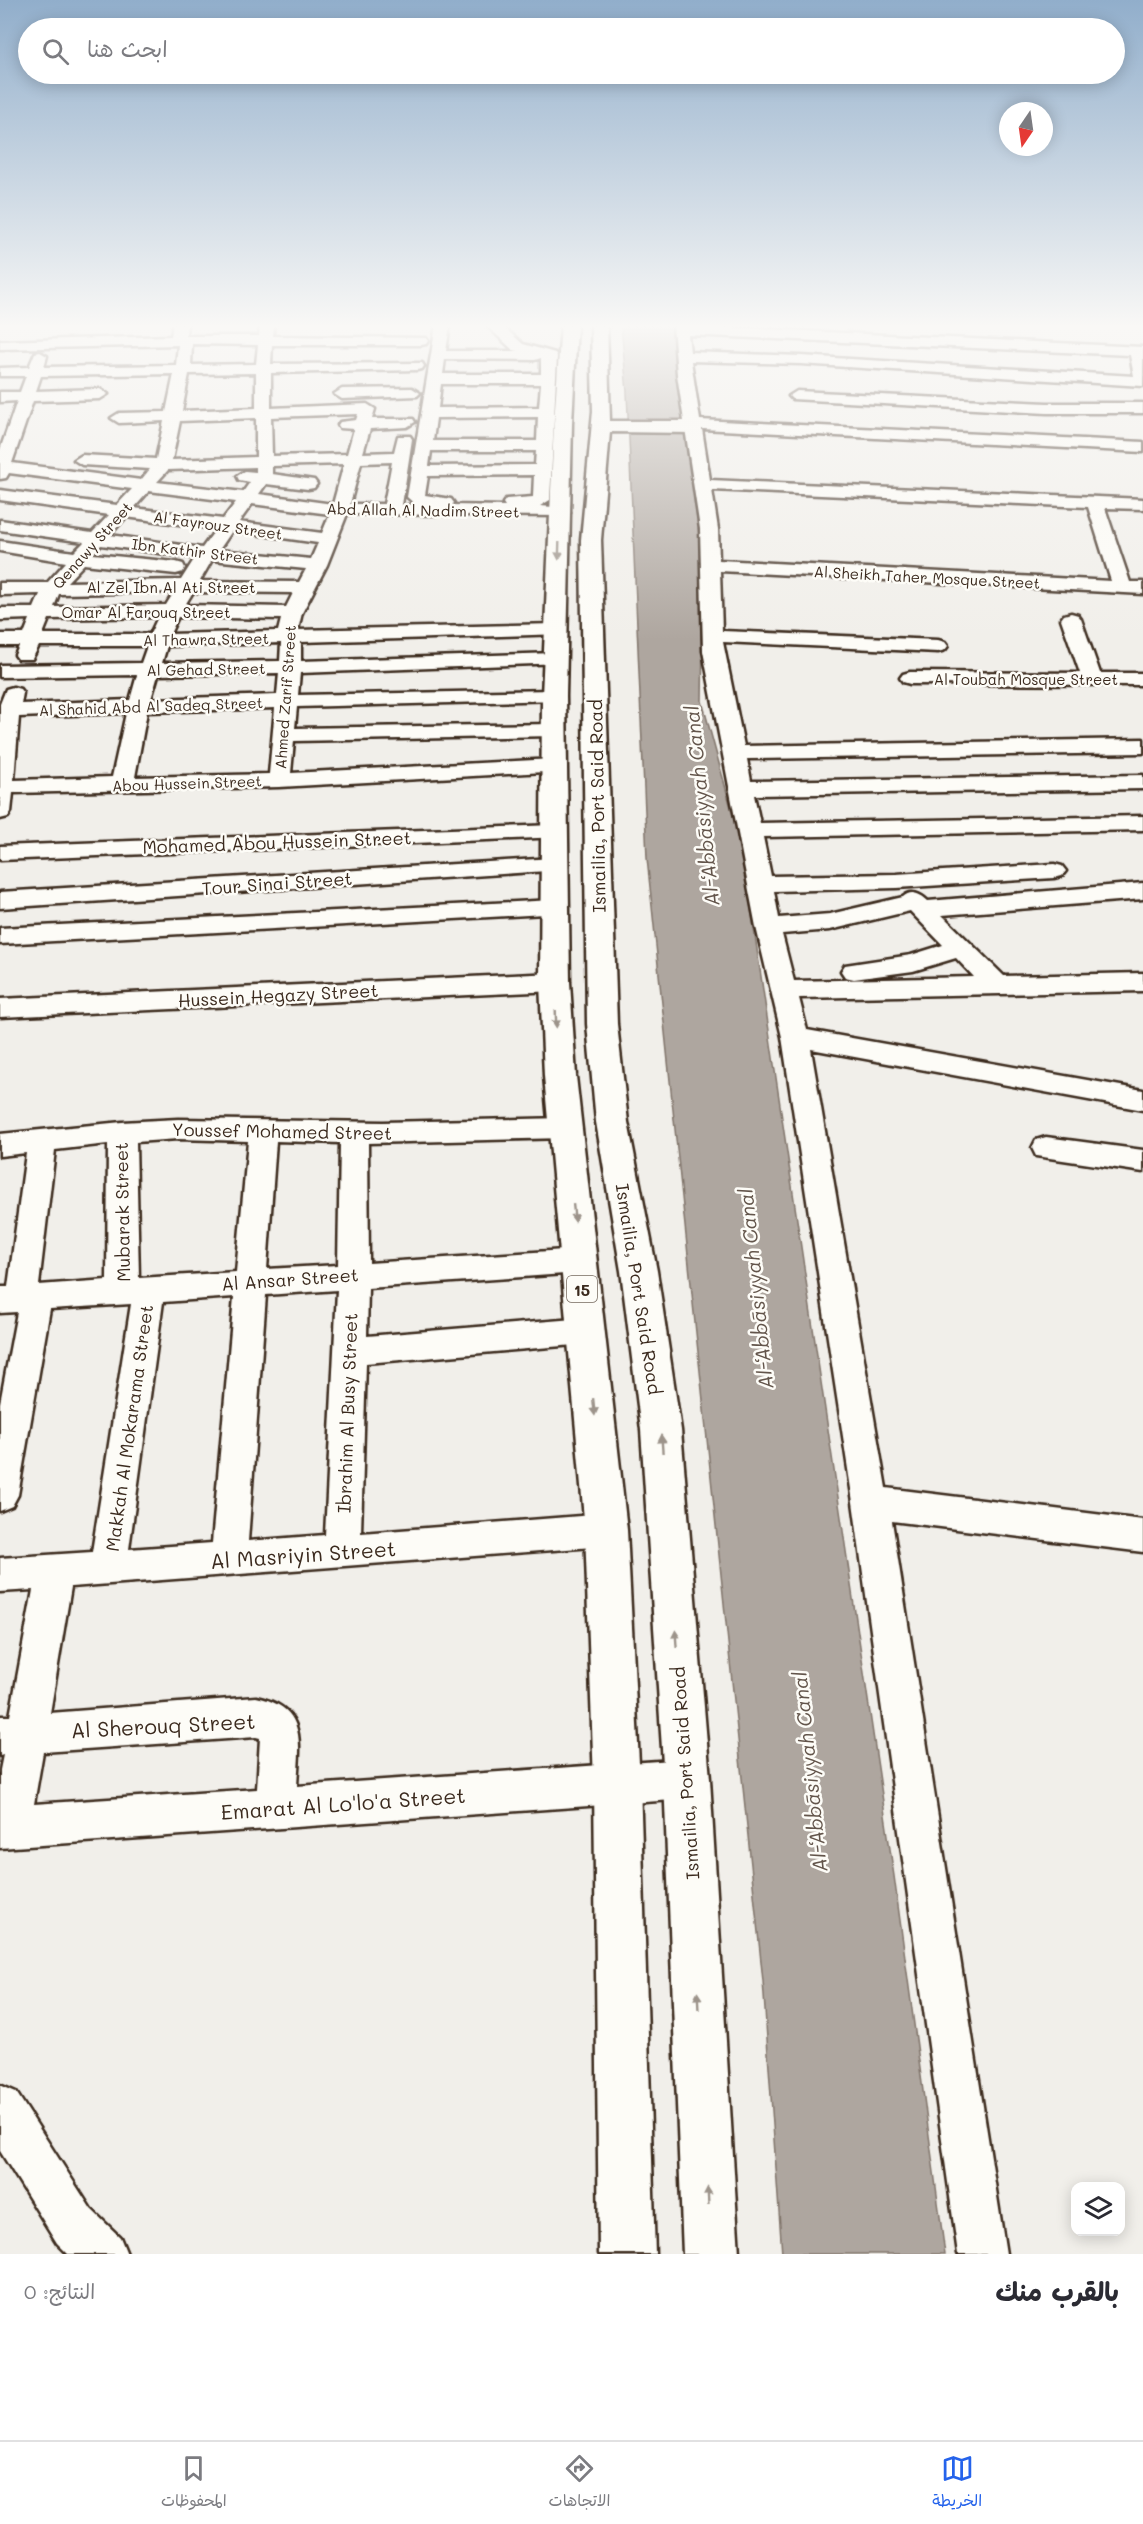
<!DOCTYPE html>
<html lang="ar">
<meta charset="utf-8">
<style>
body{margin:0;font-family:Mali,"Playpen Sans Arabic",sans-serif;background:#f2f2f3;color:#2b2b33;direction:rtl}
.controls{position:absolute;right:18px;bottom:18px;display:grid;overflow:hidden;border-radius:12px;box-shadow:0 3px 15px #0003}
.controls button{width:54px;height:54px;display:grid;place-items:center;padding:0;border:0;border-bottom:2px solid #e1e1e2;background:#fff;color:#2b2b33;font:30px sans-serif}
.compass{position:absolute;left:999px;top:102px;width:54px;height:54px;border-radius:50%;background:#fff;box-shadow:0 3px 15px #0003;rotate:193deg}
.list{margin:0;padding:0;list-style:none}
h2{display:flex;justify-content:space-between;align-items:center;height:78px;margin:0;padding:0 24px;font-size:26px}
h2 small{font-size:20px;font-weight:400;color:#7c7c81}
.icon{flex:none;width:33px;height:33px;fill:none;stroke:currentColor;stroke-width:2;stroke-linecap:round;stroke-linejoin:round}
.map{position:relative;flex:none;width:1143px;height:2254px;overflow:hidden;direction:ltr}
.search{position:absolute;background:#fff;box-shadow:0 3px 15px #0003;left:18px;right:18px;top:18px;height:66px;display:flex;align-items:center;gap:15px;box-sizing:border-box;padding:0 21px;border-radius:33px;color:#7c7c81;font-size:22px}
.sheet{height:186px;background:#fff}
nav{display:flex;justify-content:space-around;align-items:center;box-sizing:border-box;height:84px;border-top:2px solid #e1e1e2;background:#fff;font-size:16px;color:#7c7c81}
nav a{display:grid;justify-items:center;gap:3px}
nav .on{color:#2563eb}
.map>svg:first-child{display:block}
.water{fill:#aea69f;stroke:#80746b;stroke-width:1.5}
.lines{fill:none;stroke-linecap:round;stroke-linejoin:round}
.minor-casing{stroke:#3b2a1e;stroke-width:5}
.highway-casing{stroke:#3b2a1e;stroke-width:5}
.minor{fill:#fdfcf7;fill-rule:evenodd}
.highway{fill:#fdfcf7;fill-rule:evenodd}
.oneway{fill:#9c938a}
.labels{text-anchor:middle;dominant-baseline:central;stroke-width:5;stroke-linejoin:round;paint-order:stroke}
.far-street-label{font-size:15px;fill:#3b2a1e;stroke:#fdfcf7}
.shield{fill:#fdfcf7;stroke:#75695f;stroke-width:1.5}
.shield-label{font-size:16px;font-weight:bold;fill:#3b2a1e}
.street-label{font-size:18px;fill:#3b2a1e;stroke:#fdfcf7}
.water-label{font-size:20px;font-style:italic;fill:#63554b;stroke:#fdfcf7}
.near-street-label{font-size:21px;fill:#3b2a1e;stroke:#fdfcf7}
</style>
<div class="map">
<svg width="1143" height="2254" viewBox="0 0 1143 2254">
<rect width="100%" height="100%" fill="#f1efea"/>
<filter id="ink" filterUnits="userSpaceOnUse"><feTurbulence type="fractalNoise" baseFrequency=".0167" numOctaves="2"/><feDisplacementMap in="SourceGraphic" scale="12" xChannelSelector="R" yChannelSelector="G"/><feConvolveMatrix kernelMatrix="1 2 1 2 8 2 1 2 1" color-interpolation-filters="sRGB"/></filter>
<g filter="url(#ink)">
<polygon class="water" points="621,325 671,325 704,572 702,701 742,848 894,1876 945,2254 782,2254 763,1981 647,858 627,392"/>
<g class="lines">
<defs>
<g id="minor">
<path d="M 173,325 L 187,325 L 186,336 L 259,336 L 260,325 L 274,325 L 273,336 L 426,338 L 428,341 L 426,344 L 421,345 L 272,345 L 271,364 L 422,363 L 424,366 L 422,369 L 417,370 L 271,373 L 271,408 L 367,404 L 375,409 L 372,419 L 413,419 L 415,422 L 407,427 L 370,429 L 363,453 L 394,452 L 398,436 L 410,436 L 412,439 L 402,505 L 416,505 L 407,497 L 436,325 L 450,325 L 446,351 L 518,351 L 513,350 L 486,325 L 501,325 L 523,344 L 555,353 L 557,356 L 550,500 L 540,506 L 567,508 L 570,512 L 567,516 L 347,514 L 327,565 L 302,613 L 298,630 L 556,624 L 563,626 L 566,630 L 563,634 L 301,642 L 301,661 L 556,653 L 563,655 L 566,659 L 563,663 L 300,673 L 298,695 L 554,690 L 561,692 L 564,696 L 561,700 L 297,707 L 295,728 L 554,724 L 562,725 L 565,730 L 562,735 L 554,736 L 294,741 L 291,773 L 554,759 L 562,761 L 565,766 L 562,771 L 279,787 L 13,793 L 11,812 L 8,817 L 0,819 L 0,704 L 6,689 L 13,687 L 20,689 L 23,693 L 21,704 L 130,700 L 137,675 L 0,677 L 0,665 L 141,663 L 147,646 L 39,646 L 32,659 L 18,659 L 15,655 L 19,646 L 0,646 L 0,634 L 24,634 L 30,619 L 0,620 L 0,608 L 34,608 L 40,594 L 0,595 L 0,583 L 47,583 L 66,562 L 0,551 L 0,541 L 74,552 L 84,542 L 0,530 L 0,520 L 92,533 L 109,515 L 0,500 L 0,490 L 117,505 L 132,489 L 9,473 L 6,478 L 0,479 L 0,450 L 17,401 L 0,402 L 0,392 L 20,392 L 26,376 L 0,376 L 0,368 L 29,367 L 35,353 L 40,352 L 47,356 L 44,367 L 176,365 L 178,345 L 0,349 L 0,341 L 171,336 ZM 192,344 L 258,345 L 256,364 L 191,365 ZM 541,358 L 541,374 L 443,374 L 445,359 L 535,360 ZM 256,373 L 256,408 L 182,411 L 189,374 ZM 174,374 L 166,412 L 119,413 L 111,418 L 119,423 L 164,421 L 156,459 L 82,455 L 74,460 L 82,465 L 150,469 L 141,480 L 12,463 L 33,401 L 100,399 L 108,394 L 100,389 L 36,391 L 41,376 ZM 441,384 L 541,384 L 539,407 L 438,408 ZM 358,414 L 356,420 L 340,422 L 338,425 L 340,428 L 354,429 L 347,454 L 272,456 L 271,417 ZM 538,417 L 537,441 L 433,441 L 436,418 ZM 256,418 L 256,457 L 172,460 L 180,421 ZM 431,451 L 536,451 L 535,465 L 429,466 ZM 392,462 L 384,504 L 350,504 L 361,463 ZM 344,464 L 333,504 L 259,494 L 266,484 L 308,489 L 314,488 L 317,484 L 314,480 L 272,474 L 272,466 ZM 256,467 L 256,472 L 245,471 L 237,476 L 239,480 L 250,482 L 243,492 L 157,482 L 168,470 ZM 534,475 L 533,497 L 506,499 L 503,503 L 505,506 L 452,505 L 454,503 L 451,499 L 425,495 L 428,476 ZM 149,491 L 236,502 L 223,519 L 134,508 ZM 252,504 L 330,514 L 322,533 L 239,522 ZM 126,517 L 216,529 L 202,548 L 110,535 ZM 232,531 L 318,543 L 311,559 L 219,550 ZM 101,545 L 195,558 L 181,580 L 67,582 L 84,564 L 176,574 L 183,572 L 185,568 L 183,564 L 176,562 L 93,554 ZM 212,560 L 306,569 L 299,582 L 200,581 ZM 174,592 L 166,605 L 54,607 L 59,594 ZM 193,592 L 293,593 L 286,607 L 185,605 ZM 158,617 L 150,634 L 43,634 L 49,619 ZM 178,617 L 281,619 L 278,631 L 170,634 ZM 281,643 L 280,661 L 162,663 L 167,646 ZM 279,673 L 277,695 L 151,699 L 158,675 ZM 275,708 L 269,774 L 135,777 L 147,712 ZM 126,713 L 112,777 L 14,780 L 19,717 Z"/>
<path d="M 673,325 L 1143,347 L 1143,386 L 801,364 L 691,361 L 700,420 L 1143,442 L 1143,452 L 702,429 L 710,480 L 1143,499 L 1143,509 L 1105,508 L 1130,582 L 1143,582 L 1143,594 L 720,571 L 722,631 L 938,640 L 945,642 L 948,646 L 945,650 L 938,652 L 723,642 L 744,746 L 1143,739 L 1143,753 L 747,759 L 751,781 L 1143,775 L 1143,789 L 754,795 L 760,823 L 1143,816 L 1143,830 L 763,837 L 771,876 L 896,874 L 1054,864 L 1062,866 L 1066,871 L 1062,876 L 1054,878 L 896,888 L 774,891 L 779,918 L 830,914 L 903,897 C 911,889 921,894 928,901 L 1143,883 L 1143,899 L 942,915 L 1004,976 L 1143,973 L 1143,991 L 799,998 L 807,1030 L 1143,1090 L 1143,1110 L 811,1049 L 886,1488 L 1143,1520 L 1143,1552 L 892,1521 L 1006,2254 L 958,2254 L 853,1502 L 782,1037 L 756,927 L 703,651 L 700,529 L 677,374 ZM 688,335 L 1130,355 L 1134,376 L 801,356 L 690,352 ZM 712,490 L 1088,507 L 1111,581 L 719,560 L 718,529 ZM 910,911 L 943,945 L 911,955 L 845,965 L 841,971 L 845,977 L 854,979 L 913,971 L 956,958 L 974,977 L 794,981 L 782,934 L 830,930 Z"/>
<polygon points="412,388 420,393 417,396 342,399 334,394 342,389"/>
<polygon points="797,391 1047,403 1143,403 1143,413 1047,413 792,399 789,396"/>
<polygon points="1071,613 1078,615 1081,619 1100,673 1143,673 1143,685 910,684 903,682 900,678 903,674 910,672 1080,673 1061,619 1064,615"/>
<polygon points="554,825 562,827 566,832 562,837 0,860 0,846"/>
<polygon points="554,858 562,860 566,865 562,870 0,908 0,892"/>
<polygon points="554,900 563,903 566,908 563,913 0,944 0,928"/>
<polygon points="555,973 564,976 568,982 564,988 555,991 0,1017 0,999"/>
<path d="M 565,1118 L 575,1121 L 579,1128 L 575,1135 L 565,1138 L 368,1143 L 369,1263 L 579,1249 L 590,1252 L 594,1261 L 590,1270 L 579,1273 L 368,1288 L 367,1336 L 586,1318 L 597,1322 L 602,1331 L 597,1340 L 586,1344 L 366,1363 L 361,1533 L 606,1514 L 619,1518 L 624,1530 L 619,1542 L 606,1546 L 71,1587 L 50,1713 L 256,1697 C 309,1708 299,1744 297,1786 L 687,1759 L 701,1765 L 707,1779 L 701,1793 L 687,1799 L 0,1848 L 0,1770 L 3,1755 L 0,1756 L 0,1716 L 10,1716 L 33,1590 L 0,1592 L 0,1558 L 92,1552 L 131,1304 L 50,1309 L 18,1495 L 12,1506 L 0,1511 L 0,1403 L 17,1312 L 0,1313 L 0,1287 L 8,1287 L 26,1153 L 0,1156 L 0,1134 L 122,1122 L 178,1119 L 383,1122 ZM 178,1139 L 248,1141 L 236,1272 L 139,1278 L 136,1142 ZM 276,1141 L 340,1143 L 338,1265 L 267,1269 ZM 108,1144 L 107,1280 L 39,1285 L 55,1150 ZM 337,1290 L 325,1535 L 248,1541 L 266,1295 ZM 234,1297 L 212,1543 L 129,1549 L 163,1302 ZM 256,1737 L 260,1738 L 257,1789 L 34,1804 L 43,1752 Z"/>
<polygon points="1046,1137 1143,1150 1143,1172 1036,1156 1032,1148 1036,1140"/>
<polygon points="0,2085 16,2092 91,2209 120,2237 127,2254 68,2254 57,2243 0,2151"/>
</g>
<g id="highway">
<polygon points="561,325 577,325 572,423 566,696 570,982 576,1076 627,1530 640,1783 655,2254 599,2254 594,1783 585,1530 544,1076 540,982 542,696 554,423"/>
<polygon points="591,325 607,325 610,421 694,421 701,423 703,427 701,431 694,433 610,432 601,540 617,1024 628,1122 657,1271 681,1430 710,1779 739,2254 683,2254 664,1779 641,1430 621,1271 596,1122 587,1024 581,540 593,411"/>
</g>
</defs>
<use href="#minor" class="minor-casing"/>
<use href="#highway" class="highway-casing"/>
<use href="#minor" class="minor"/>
<use href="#highway" class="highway"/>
</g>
<defs><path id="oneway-solid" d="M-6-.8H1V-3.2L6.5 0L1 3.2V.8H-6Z" transform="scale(1.5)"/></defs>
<g class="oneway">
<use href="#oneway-solid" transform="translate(559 551) rotate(92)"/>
<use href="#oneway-solid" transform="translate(556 1019) rotate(88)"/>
<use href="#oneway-solid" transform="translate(574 1213) rotate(84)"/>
<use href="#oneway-solid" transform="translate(594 1407) rotate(84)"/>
<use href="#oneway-solid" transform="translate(662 1444) rotate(-94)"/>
<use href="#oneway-solid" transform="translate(676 1639) rotate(-94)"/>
<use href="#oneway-solid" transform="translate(698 2001) rotate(-93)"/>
<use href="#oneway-solid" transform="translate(708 2196) rotate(-93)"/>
</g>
</g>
<linearGradient id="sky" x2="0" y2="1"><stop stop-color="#91aecb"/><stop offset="0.51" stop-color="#f9f8f6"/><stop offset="1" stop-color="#f9f8f6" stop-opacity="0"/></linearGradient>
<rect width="1143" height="640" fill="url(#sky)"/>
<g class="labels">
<g class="far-street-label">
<text transform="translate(423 510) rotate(1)">Abd Allah Al Nadim Street</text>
<text transform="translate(218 525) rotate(8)">Al Fayrouz Street</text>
<text transform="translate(92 545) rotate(-48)">Qenawy Street</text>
<text transform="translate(195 551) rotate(7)">Ibn Kathir Street</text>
<text transform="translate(927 577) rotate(3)">Al Sheikh Taher Mosque Street</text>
<text x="171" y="587">Al Zel Ibn Al Ati Street</text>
<text x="146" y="612">Omar Al Farouq Street</text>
<text transform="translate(206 639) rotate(-1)">Al Thawra Street</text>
<text transform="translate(206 669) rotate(-1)">Al Gehad Street</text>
<text x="1026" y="679">Al Toubah Mosque Street</text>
<text transform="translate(285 697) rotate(-86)">Ahmed Zarif Street</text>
<text transform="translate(151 706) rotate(-2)">Al Shahid Abd Al Sadeq Street</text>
<text transform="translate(187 783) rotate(-2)">Abou Hussein Street</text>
</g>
<rect class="shield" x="567" y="1276" width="30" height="26" rx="4.5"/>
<g class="shield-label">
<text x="582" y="1289">15</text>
</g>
<g class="street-label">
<text transform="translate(597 806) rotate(-91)">Ismailia, Port Said Road</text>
<text transform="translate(277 842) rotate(-2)">Mohamed Abou Hussein Street</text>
<text transform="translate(277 883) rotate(-4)">Tour Sinai Street</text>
<text transform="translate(278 995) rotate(-3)">Hussein Hegazy Street</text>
<text transform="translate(282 1131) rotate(1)">Youssef Mohamed Street</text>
<text transform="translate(122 1212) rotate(-91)">Mubarak Street</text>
<text transform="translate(290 1279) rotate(-4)">Al Ansar Street</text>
<text transform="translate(639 1289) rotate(81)">Ismailia, Port Said Road</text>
<text transform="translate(347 1413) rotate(-88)">Ibrahim Al Busy Street</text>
<text transform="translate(129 1428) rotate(-82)">Makkah Al Mokarama Street</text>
<text transform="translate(685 1773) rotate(-94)">Ismailia, Port Said Road</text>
</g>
<g class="water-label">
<text transform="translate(701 806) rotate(-96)">Al-ʿAbbāsiyyah Canal</text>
<text transform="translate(755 1289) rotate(-96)">Al-ʿAbbāsiyyah Canal</text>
<text transform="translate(809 1772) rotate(-96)">Al-ʿAbbāsiyyah Canal</text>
</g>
<g class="near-street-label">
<text transform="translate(303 1554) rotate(-4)">Al Masriyin Street</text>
<text transform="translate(163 1725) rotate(-3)">Al Sherouq Street</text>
<text transform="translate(343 1803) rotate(-4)">Emarat Al Lo'lo'a Street</text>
</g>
</g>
</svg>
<div class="controls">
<button><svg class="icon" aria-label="layers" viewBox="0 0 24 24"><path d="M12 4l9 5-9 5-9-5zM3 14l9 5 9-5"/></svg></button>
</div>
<svg class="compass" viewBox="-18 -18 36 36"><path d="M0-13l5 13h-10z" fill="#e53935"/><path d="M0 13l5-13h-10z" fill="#7c7c81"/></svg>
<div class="search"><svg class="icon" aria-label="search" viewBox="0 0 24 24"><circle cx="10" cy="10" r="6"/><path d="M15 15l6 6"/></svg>ابحث هنا</div>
</div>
<section class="sheet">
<h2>بالقرب منك<small>النتائج: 0</small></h2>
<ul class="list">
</ul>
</section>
<nav>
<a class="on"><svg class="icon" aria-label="map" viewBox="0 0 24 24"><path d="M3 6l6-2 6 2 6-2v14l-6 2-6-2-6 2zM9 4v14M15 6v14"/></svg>الخريطة</a>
<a><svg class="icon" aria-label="directions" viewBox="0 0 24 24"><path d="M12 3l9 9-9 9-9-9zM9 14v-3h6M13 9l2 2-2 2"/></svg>الاتجاهات</a>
<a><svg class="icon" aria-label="saved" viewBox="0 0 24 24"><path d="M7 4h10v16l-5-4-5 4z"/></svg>المحفوظات</a>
</nav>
